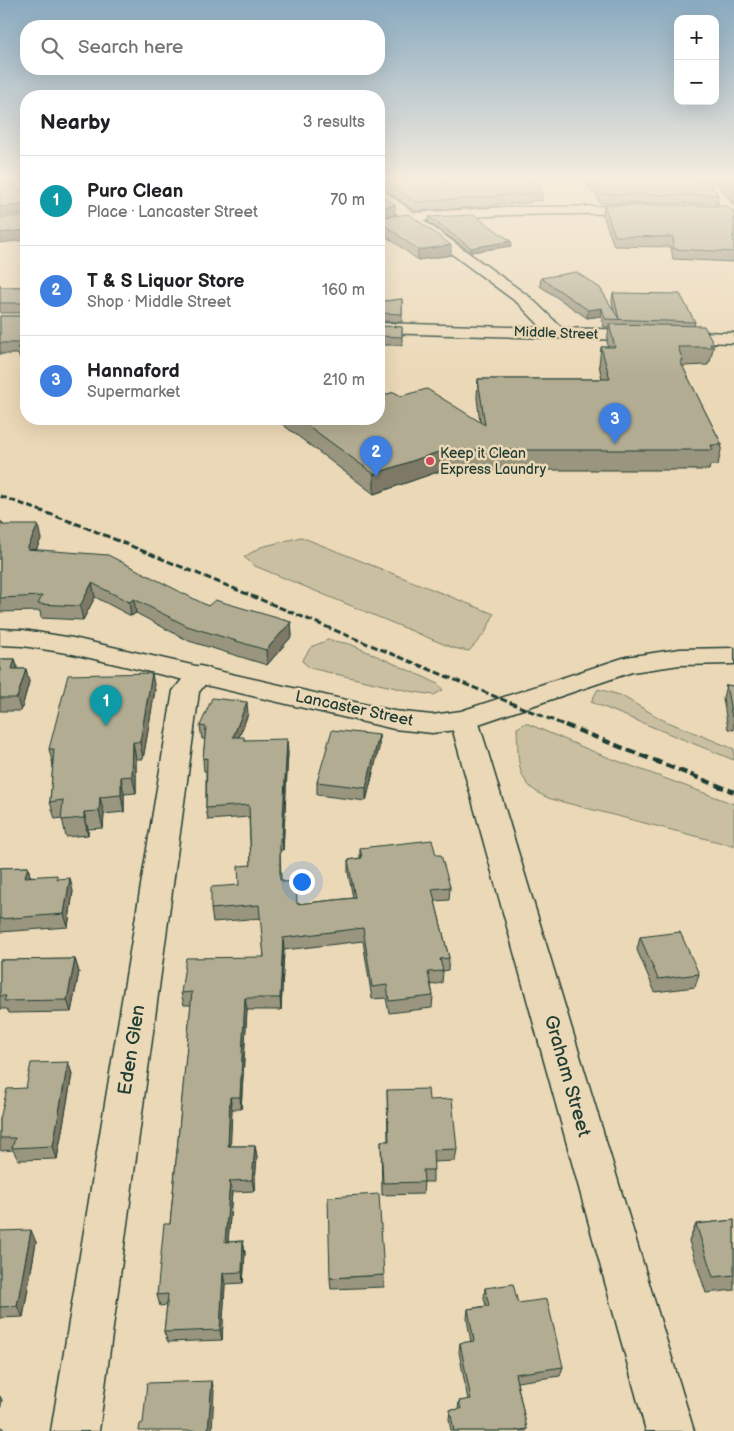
<!DOCTYPE html>
<meta charset="utf-8">
<style>
body{margin:0;font-family:"Balsamiq Sans",sans-serif;background:#f2f2f2;color:#202124}
.controls{position:absolute;right:15px;top:15px;display:grid;overflow:hidden;border-radius:10px;box-shadow:0 5px 20px #0002}
.controls button{width:45px;height:45px;display:grid;place-items:center;padding:0;border:0;border-bottom:1px solid #e0e0e0;background:#fff;color:#202124;font:25px sans-serif}
.you{position:absolute;left:301px;top:881px;width:18px;height:18px;margin:-12px;border:4px solid #fff;border-radius:50%;background:#1a73e8;box-shadow:0 0 0 8px #1a73e833}
.badge{display:grid;place-items:center;width:32px;height:32px;border-radius:50%;background:#2563eb;color:#fff;font-size:16px;font-weight:700}
.pin{position:absolute;translate:-50% -41px;filter:drop-shadow(0 1px 2px #0008)}
.pin::after{content:'';position:absolute;top:26px;width:18px;height:15px;background:inherit;clip-path:polygon(0 0,100% 0,50% 100%)}
.list{margin:0;padding:0;list-style:none}
h2{display:flex;justify-content:space-between;align-items:center;height:65px;margin:0;padding:0 20px;font-size:21px}
h2 small{font-size:16px;font-weight:400;color:#757577}
.list li{display:grid;grid-template-columns:32px 1fr auto;gap:15px;align-items:center;box-sizing:border-box;height:90px;padding:0 20px;border-top:1px solid #e0e0e0}
.list b{display:block;font-size:19px;white-space:nowrap}
.list p{margin:0;font-size:16px;white-space:nowrap;color:#757577}
.list em{font-size:16px;font-style:normal;color:#757577}
.icon{flex:none;width:28px;height:28px;fill:none;stroke:currentColor;stroke-width:2;stroke-linecap:round;stroke-linejoin:round}
.map{position:relative;flex:none;width:734px;height:1431px;overflow:hidden}
.search{position:absolute;background:#fff;box-shadow:0 5px 20px #0002;left:20px;top:20px;width:365px;height:55px;display:flex;align-items:center;gap:12px;box-sizing:border-box;padding:0 18px;border-radius:20px;color:#757577;font-size:19px}
.panel{position:absolute;background:#fff;box-shadow:0 5px 20px #0002;left:20px;top:90px;width:365px;height:335px;border-radius:20px}
.map>svg:first-child{display:block}
.green{fill:#cabfa1;stroke:#747e6a}
.lines{fill:none;stroke-linecap:round;stroke-linejoin:round}
.street-casing{stroke:#1f3d34;stroke-width:3}
.secondary-casing{stroke:#1f3d34;stroke-width:3}
.street{fill:#ebd8b6;fill-rule:evenodd}
.secondary{fill:#ebd8b6;fill-rule:evenodd}
.rail-far1{stroke:#1f3d34;stroke-width:3;stroke-dasharray:7 3;stroke-linecap:butt}
.rail{stroke:#1f3d34;stroke-width:4.5;stroke-dasharray:9 4.5;stroke-linecap:butt}
.wall{fill:#99957e;stroke:#1f3d34}
.shaded-wall{fill:#7d7966;stroke:#1f3d34}
.building{fill:#b2ad92;stroke:#1f3d34}
.poi-dot{fill:#d1495b;stroke:#ebd8b6;stroke-width:2}
.labels{text-anchor:middle;dominant-baseline:central;stroke-width:5;stroke-linejoin:round;paint-order:stroke}
.far-street-label{font-size:14px;fill:#1f3d34;stroke:#ebd8b6}
.far-poi-label{font-size:14px;fill:#1f3d34;stroke:#ebd8b6;text-anchor:start}
.street-label{font-size:16px;fill:#1f3d34;stroke:#ebd8b6}
.near-street-label{font-size:19px;fill:#1f3d34;stroke:#ebd8b6}
</style>
<div class="map">
<svg width="734" height="1431" viewBox="0 0 734 1431">
<rect width="100%" height="100%" fill="#ebd8b6"/>
<filter id="ink" filterUnits="userSpaceOnUse"><feTurbulence type="fractalNoise" baseFrequency=".02" numOctaves="2"/><feDisplacementMap in="SourceGraphic" scale="10" xChannelSelector="R" yChannelSelector="G"/><feConvolveMatrix kernelMatrix="1 2 1 2 8 2 1 2 1" color-interpolation-filters="sRGB"/></filter>
<g filter="url(#ink)">
<g class="green">
<polygon points="301,537 494,614 485,633 469,651 453,648 255,566 244,557 261,547"/>
<polygon points="328,640 350,644 426,678 438,684 443,690 434,695 409,691 310,668 302,661 311,647"/>
<polygon points="598,689 620,695 663,720 734,749 734,760 591,702"/>
<path d="M 526,723 L 599,754 L 734,804 L 734,846 L 551,799 C 514,785 519,763 517,728 Z"/>
</g>
<g class="lines">
<defs>
<g id="street">
<polygon points="0,179 26,185 26,193 0,186"/>
<polygon points="379,190 384,191 414,213 507,207 648,206 650,209 648,212 643,213 507,215 423,220 531,298 562,328 734,333 734,343 379,333 379,323 542,328 519,304 409,222 379,227 379,219 400,216 379,200"/>
<polygon points="200,666 209,668 213,674 199,692 99,1431 51,1431 173,691 191,668"/>
<polygon points="464,711 474,714 478,720 694,1431 646,1431 450,720 454,714"/>
</g>
<g id="secondary">
<polygon points="701,179 713,179 734,206 734,219 729,218"/>
<polygon points="0,629 23,630 73,638 394,711 432,715 461,711 626,657 680,649 734,648 734,664 680,665 632,672 464,729 432,733 394,729 73,654 23,646 0,645"/>
</g>
</defs>
<use href="#street" class="street-casing"/>
<use href="#secondary" class="secondary-casing"/>
<use href="#street" class="street"/>
<use href="#secondary" class="secondary"/>
<polyline class="rail-far1" points="0,496 80,525 569,727"/>
<polyline class="rail" points="565,725 734,792"/>
</g>
<g class="wall">
<polygon points="8,179 26,179 26,181 23,182"/>
<polygon points="379,179 542,192 542,201 530,201 530,203 499,204 499,206 415,211 385,189 379,189"/>
<polygon points="586,179 707,179 718,195 717,204 599,203 596,193 592,193 591,189 588,189"/>
<polygon points="714,179 734,179 734,204"/>
<polygon points="604,205 734,211 734,262 673,259 671,247 614,246 603,215"/>
<polygon points="429,217 511,246 471,252 428,222"/>
<polygon points="379,218 451,255 418,260 379,231"/>
<polygon points="541,278 614,312 612,301 613,293 695,322 694,326 714,344 710,362 709,362 708,365 682,366 722,445 718,465 710,465 709,470 443,470 374,494 282,424 282,419 379,419 401,396 480,422 477,398 478,379 602,379 599,365 601,347 608,347 607,341 609,327 604,327 601,316 587,318 540,286"/>
<polygon points="0,284 1,287 26,287 26,360 20,359 18,354 0,354 0,316 24,316 26,314 26,313 0,313"/>
<polygon points="402,299 402,322 379,321 379,301 385,301"/>
<polygon points="379,326 402,327 402,345 379,345"/>
<polygon points="0,522 2,522 3,525 41,539 36,550 208,606 291,622 292,636 267,665 189,641 136,613 131,616 95,597 83,620 41,618 40,611 0,612"/>
<polygon points="0,659 15,659 18,669 26,669 29,682 21,711 0,711"/>
<polygon points="726,685 734,686 734,730 728,729 723,698"/>
<polygon points="155,690 143,759 136,759 136,793 124,794 124,812 104,814 103,828 88,829 88,835 66,837 62,818 55,819 50,802 53,765 49,749"/>
<polygon points="248,714 239,737 245,740 288,752 283,850 280,850 281,880 297,904 353,898 348,872 348,860 360,858 360,848 436,855 450,887 449,900 435,901 449,958 448,970 443,971 442,983 431,985 433,996 432,1008 389,1013 386,998 372,999 363,941 284,950 281,1010 247,1010 241,1109 232,1109 230,1146 255,1146 257,1157 254,1191 232,1192 228,1242 243,1241 245,1253 243,1283 225,1284 222,1340 168,1342 164,1332 167,1305 160,1306 157,1295 170,1224 191,1005 184,1005 181,993 264,957 261,918 213,922 211,909 239,885 251,865 249,817 208,820 206,808 206,771 204,771 203,759 205,739 202,739 200,726"/>
<polygon points="379,735 379,748 366,801 317,795 317,782"/>
<polygon points="28,867 30,876 58,879 73,891 68,927 0,932 0,868"/>
<polygon points="640,937 699,974 695,987 655,992 637,950"/>
<polygon points="75,959 79,972 71,1012 9,1013 7,1009 0,1009 0,960"/>
<polygon points="68,1062 72,1074 57,1159 18,1160 13,1150 1,1151 0,1149 0,1119 26,1088"/>
<polygon points="387,1090 429,1100 457,1149 455,1161 433,1162 433,1182 424,1182 423,1194 382,1195 381,1141 388,1141"/>
<polygon points="734,1220 734,1290 706,1293 689,1241 696,1224"/>
<polygon points="0,1231 36,1242 23,1317 0,1318"/>
<polygon points="384,1275 384,1287 331,1289 330,1278"/>
<polygon points="485,1288 518,1303 563,1367 560,1376 517,1382 527,1429 526,1431 451,1431 449,1419 450,1410 458,1410 459,1401 468,1400 459,1352 460,1343 471,1342 467,1319 468,1309 486,1306 484,1298"/>
</g>
<g class="shaded-wall">
<polygon points="23,179 26,179 26,181 23,182"/>
<polygon points="15,185 17,194 9,187"/>
<polygon points="26,204 26,214 0,216 0,207"/>
<polygon points="395,205 395,215 379,218 379,208"/>
<polygon points="26,230 26,240 0,243 0,233"/>
<polygon points="511,241 511,246 471,252 471,248"/>
<polygon points="451,245 451,255 418,260 418,250"/>
<polygon points="602,308 601,316 587,318 588,310"/>
<polygon points="444,450 443,470 374,494 374,474"/>
<polygon points="38,525 41,539 30,563 27,549"/>
<polygon points="92,583 95,597 83,620 80,606"/>
<polygon points="134,599 136,613 131,616 129,602"/>
<polygon points="291,622 292,636 267,665 266,650"/>
<polygon points="15,659 18,671 12,669"/>
<polygon points="26,669 29,682 21,711 17,698"/>
<polygon points="152,673 155,690 143,759 140,742"/>
<polygon points="247,702 248,714 234,750 233,737"/>
<polygon points="379,735 379,748 366,801 366,788"/>
<polygon points="287,739 288,752 283,850 282,838"/>
<polygon points="133,742 136,759 136,793 132,776"/>
<polygon points="121,777 124,794 124,812 121,795"/>
<polygon points="100,797 104,814 103,828 99,811"/>
<polygon points="84,812 88,829 88,835 84,818"/>
<polygon points="28,867 31,880 25,877"/>
<polygon points="70,878 73,891 68,927 64,914"/>
<polygon points="283,938 284,950 281,1010 280,998"/>
<polygon points="75,959 79,972 71,1012 67,1000"/>
<polygon points="245,998 247,1010 241,1109 240,1097"/>
<polygon points="68,1062 72,1074 57,1159 53,1146"/>
<polygon points="230,1097 232,1109 230,1158 228,1146"/>
<polygon points="255,1146 257,1157 254,1191 252,1180"/>
<polygon points="230,1181 232,1192 227,1253 225,1242"/>
<polygon points="31,1230 36,1242 23,1317 17,1306"/>
<polygon points="243,1241 245,1253 243,1283 242,1272"/>
<polygon points="223,1273 225,1284 222,1340 220,1330"/>
<polygon points="212,1381 214,1391 212,1431 208,1431"/>
<polygon points="0,1396 2,1400 0,1411"/>
<polygon points="1,1426 5,1431 0,1431"/>
</g>
<g class="building">
<polygon points="379,179 535,179 542,192 529,192 531,194 498,195 500,196 415,202 385,180"/>
<polygon points="589,179 707,179 718,195 600,194 597,184 593,184 592,179"/>
<polygon points="723,179 734,179 734,192"/>
<polygon points="0,180 15,185 9,187 26,191 26,230 0,233 0,218 24,216 26,204 0,207"/>
<polygon points="379,193 395,205 379,208"/>
<polygon points="604,205 727,206 731,210 734,211 734,235 732,236 734,238 734,252 674,249 673,237 615,236"/>
<polygon points="409,214 451,245 418,250 379,221 379,218"/>
<polygon points="474,215 511,241 471,248 429,217"/>
<polygon points="576,272 600,288 619,319 613,293 680,294 695,322 605,319 602,308 588,310 541,278"/>
<polygon points="0,287 26,287 26,349 17,348 21,343 0,343 0,316 24,316 26,314 26,304 24,303 0,303"/>
<polygon points="402,299 402,314 379,313 379,301 385,301"/>
<polygon points="609,324 704,326 714,344 710,344 712,347 678,347 683,361 680,361 722,445 711,445 713,450 444,450 374,474 299,419 379,419 379,397 394,392 401,396 427,389 485,425 478,379 610,379 601,347 615,347"/>
<polygon points="379,326 402,327 402,337 379,336"/>
<polygon points="0,522 2,522 2,525 38,525 27,549 108,555 208,606 215,600 291,622 266,650 187,626 134,599 129,602 92,583 80,606 38,604 42,596 0,598"/>
<polygon points="0,659 15,659 12,669 26,669 17,698 0,698"/>
<polygon points="152,673 140,742 133,742 132,776 121,777 121,795 100,797 99,811 84,812 84,818 61,820 63,800 50,802 54,749 49,749 68,675"/>
<polygon points="726,685 734,686 734,717 732,717"/>
<polygon points="212,698 247,702 233,737 244,737 244,740 287,739 282,838 280,838 280,880 283,880 283,882 296,881 297,904 355,898 348,860 362,858 360,848 432,840 436,855 441,855 450,887 432,889 449,958 440,959 443,971 428,972 433,996 389,1001 387,985 372,987 363,928 283,938 280,998 245,998 240,1097 230,1097 228,1146 255,1146 252,1180 230,1181 225,1242 243,1241 242,1272 223,1273 220,1330 164,1332 168,1294 157,1295 164,1224 170,1224 192,992 181,993 186,958 264,957 259,905 211,909 211,887 239,885 238,866 251,865 249,805 206,808 207,758 203,759 206,727 200,726"/>
<polygon points="332,730 379,735 366,788 317,782"/>
<polygon points="28,867 25,877 57,875 57,879 70,878 64,914 0,919 0,868"/>
<polygon points="680,932 699,974 658,979 640,937"/>
<polygon points="75,959 67,1000 4,1001 6,996 0,996 0,960"/>
<polygon points="68,1062 53,1146 12,1148 15,1138 0,1138 0,1119 7,1089 26,1088 31,1063"/>
<polygon points="428,1089 429,1100 452,1099 457,1149 433,1150 434,1170 423,1170 424,1182 383,1183 381,1141 389,1141 387,1090"/>
<polygon points="379,1194 384,1275 330,1278 328,1197"/>
<polygon points="734,1220 734,1275 713,1277 696,1224"/>
<polygon points="31,1230 17,1306 0,1307 0,1231"/>
<polygon points="513,1284 518,1303 547,1299 563,1367 515,1374 527,1429 514,1431 454,1431 450,1410 461,1409 459,1401 471,1399 460,1343 474,1341 468,1309 489,1306 485,1288"/>
<polygon points="212,1381 208,1431 139,1431 140,1424 143,1423 147,1383"/>
</g>
</g>
<linearGradient id="sky" x2="0" y2="1"><stop stop-color="#89aac0"/><stop offset="0.47" stop-color="#f6edde"/><stop offset="1" stop-color="#f6edde" stop-opacity="0"/></linearGradient>
<rect width="734" height="379" fill="url(#sky)"/>
<circle class="poi-dot" cx="430" cy="461" r="5"/>
<g class="labels">
<g class="far-street-label">
<text transform="translate(556 333) rotate(2)">Middle Street</text>
</g>
<g class="far-poi-label">
<text x="440" y="453">Keep it Clean<tspan x="440" dy="16">Express Laundry</tspan></text>
</g>
<g class="street-label">
<text transform="translate(354 709) rotate(12)">Lancaster Street</text>
</g>
<g class="near-street-label">
<text transform="translate(132 1050) rotate(-81)">Eden Glen</text>
<text transform="translate(567 1076) rotate(74)">Graham Street</text>
</g>
</g>
</svg>
<div class="controls">
<button>+</button>
<button>−</button>
</div>
<div class="you"></div>
<div class="pin badge" style="left:106px;top:726px;background:#0f9aa8">1</div>
<div class="pin badge" style="left:376px;top:477px;background:#3f7fe0">2</div>
<div class="pin badge" style="left:615px;top:444px;background:#3f7fe0">3</div>
<div class="search"><svg class="icon" aria-label="search" viewBox="0 0 24 24"><circle cx="10" cy="10" r="6"/><path d="M15 15l6 6"/></svg>Search here</div>
<section class="panel">
<h2>Nearby<small>3 results</small></h2>
<ul class="list">
<li><span class="badge" style="background:#0f9aa8">1</span><div><b>Puro Clean</b><p>Place · Lancaster Street</p></div><em>70 m</em></li>
<li><span class="badge" style="background:#3f7fe0">2</span><div><b>T &amp; S Liquor Store</b><p>Shop · Middle Street</p></div><em>160 m</em></li>
<li><span class="badge" style="background:#3f7fe0">3</span><div><b>Hannaford</b><p>Supermarket</p></div><em>210 m</em></li>
</ul>
</section>
</div>
